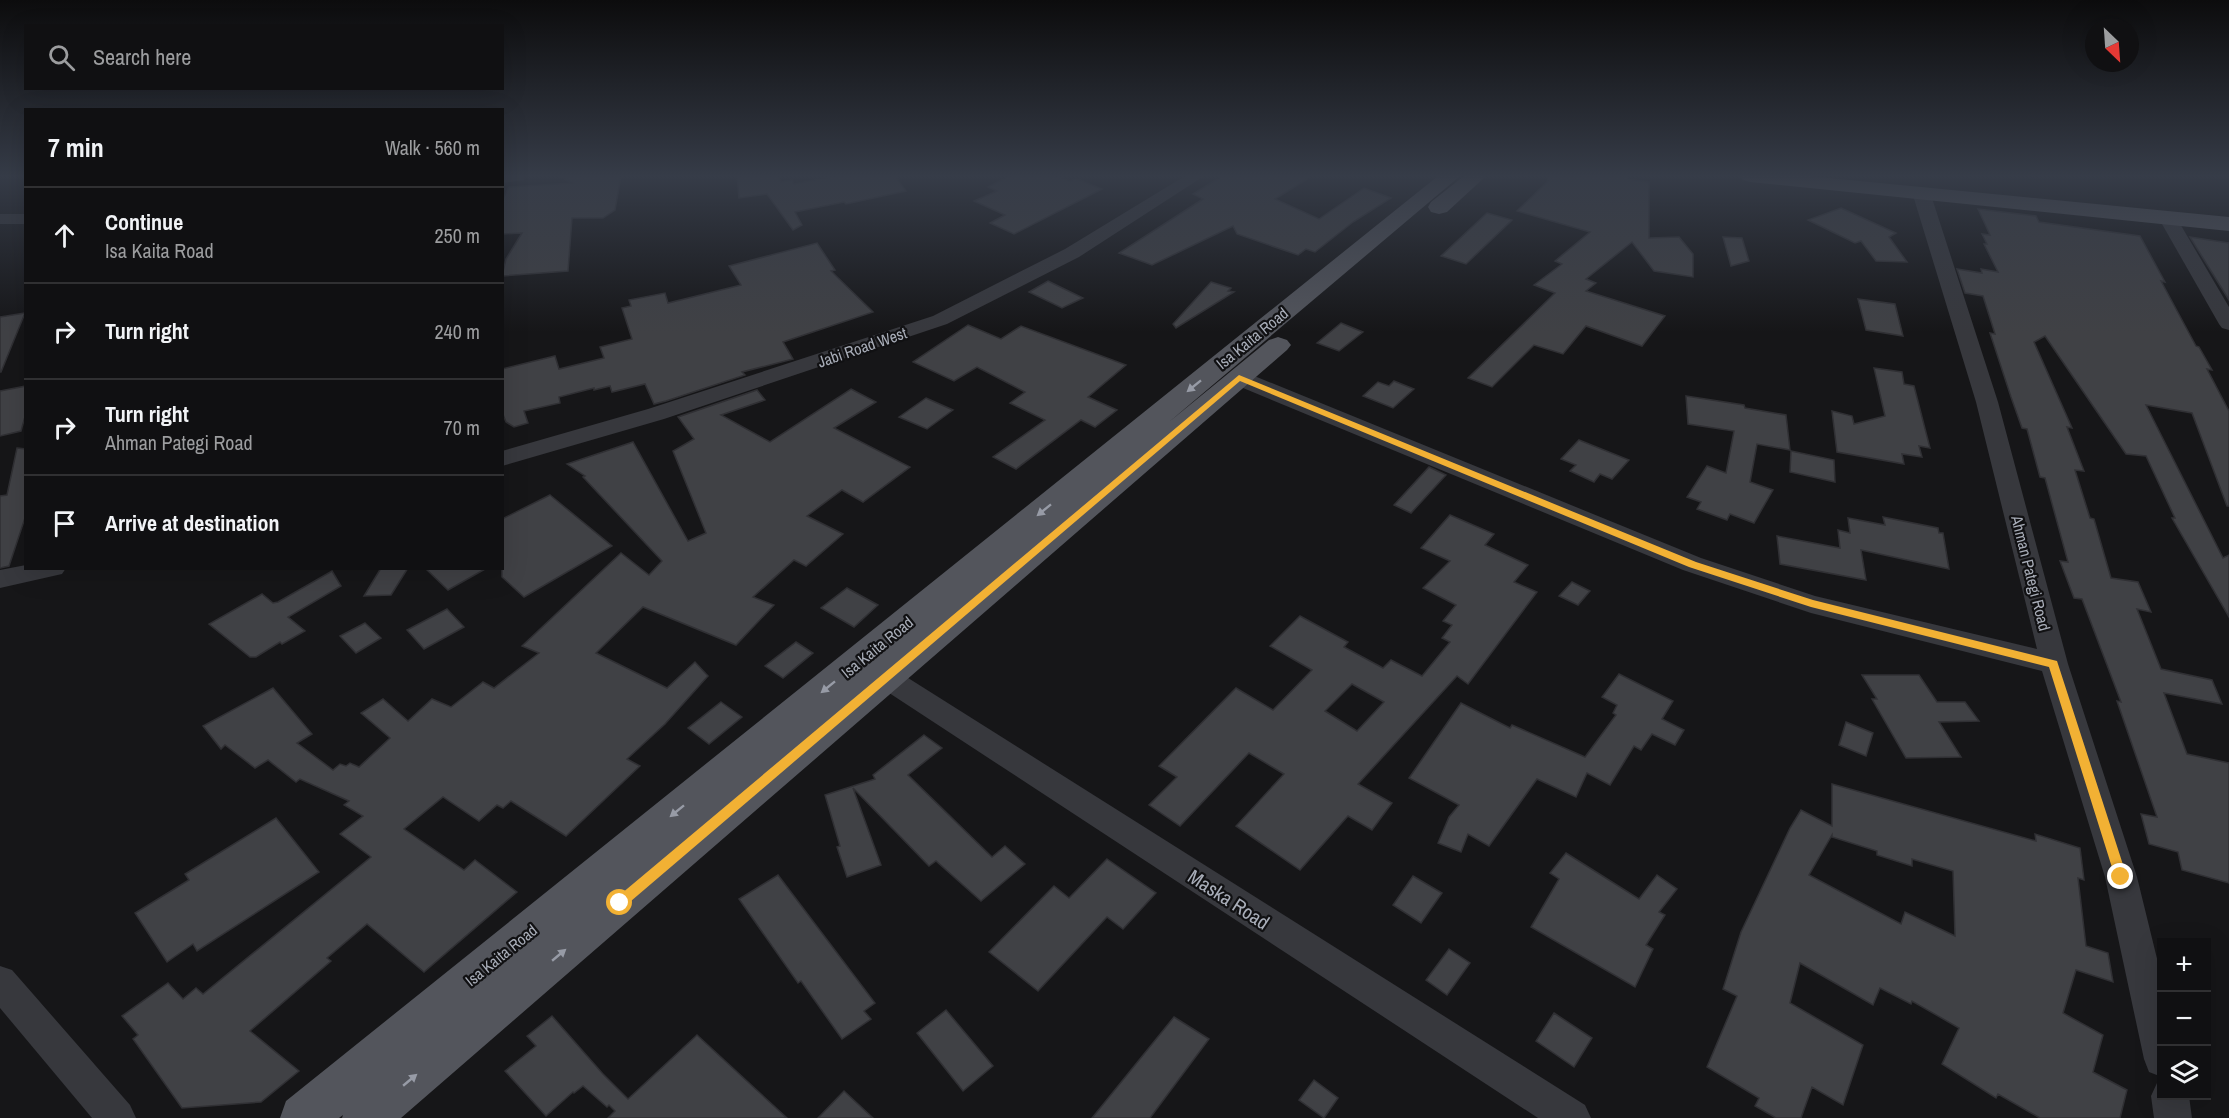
<!DOCTYPE html>
<meta charset="utf-8">
<style>
body{margin:0;font-family:"Archivo Narrow",sans-serif;background:#1e1e20;color:#f1f3f6}
.controls{position:absolute;right:18px;bottom:18px;display:grid;overflow:hidden;border-radius:0px;box-shadow:0 6px 24px #0002}
.controls button{width:54px;height:54px;display:grid;place-items:center;padding:0;border:0;border-bottom:2px solid #303032;background:#101012;color:#f1f3f6;font:30px sans-serif}
.compass{position:absolute;left:2085px;top:18px;width:54px;height:54px;border-radius:50%;background:#101012;box-shadow:0 6px 24px #0002;rotate:155deg}
.stop{position:absolute;width:18px;height:18px;margin:-14px;border:4px solid #f2b134;border-radius:50%;background:#fff}
.stop.end{background:#f2b134;border-color:#fff;box-shadow:0 2px 6px #0008}
.list{margin:0;padding:0;list-style:none}
h2{display:flex;justify-content:space-between;align-items:center;height:78px;margin:0;padding:0 24px;font-size:26px}
h2 small{font-size:20px;font-weight:400;color:#9c9d9f}
.list li{display:grid;grid-template-columns:39px 1fr auto;gap:18px;align-items:center;box-sizing:border-box;height:96px;padding:0 24px;border-top:2px solid #303032}
.list b{display:block;font-size:22px;white-space:nowrap}
.list p{margin:0;font-size:20px;white-space:nowrap;color:#9c9d9f}
.list em{font-size:20px;font-style:normal;color:#9c9d9f}
.icon{flex:none;width:33px;height:33px;fill:none;stroke:currentColor;stroke-width:2;stroke-linecap:round;stroke-linejoin:round}
.map{position:relative;flex:none;width:2229px;height:1118px;overflow:hidden}
.search{position:absolute;background:#101012;box-shadow:0 6px 24px #0002;left:24px;top:24px;width:480px;height:66px;display:flex;align-items:center;gap:15px;box-sizing:border-box;padding:0 21px;border-radius:0px;color:#9c9d9f;font-size:22px}
.panel{position:absolute;background:#101012;box-shadow:0 6px 24px #0002;left:24px;top:108px;width:480px;height:462px;border-radius:0px}
.map>svg:first-child{display:block}
.building{fill:#404145;stroke:#303034;stroke-width:1.5;fill-rule:evenodd}
.lines{fill:none;stroke-linecap:round;stroke-linejoin:round}
.minor{fill:#37383d;fill-rule:evenodd}
.major{fill:#53555c;fill-rule:evenodd}
.oneway{fill:#979ba6}
.route{fill:#f2b134}
.labels{text-anchor:middle;dominant-baseline:central;stroke-width:4.5;stroke-linejoin:round;paint-order:stroke}
.street-label{font-size:16px;fill:#a8adb8;stroke:#111113}
.near-street-label{font-size:20px;fill:#a8adb8;stroke:#111113}
</style>
<div class="map">
<svg width="2229" height="1118" viewBox="0 0 2229 1118">
<rect width="100%" height="100%" fill="#161618"/>
<g class="building">
<polygon points="559,176 621,176 615,210 603,218 572,218 568,271 502,276 506,259 522,233 502,234 502,201 509,187 572,183"/>
<polygon points="737,176 778,176 781,182 792,180 794,184 835,176 895,176 906,191 846,204 844,202 795,212 802,225 793,230 767,194 739,198"/>
<polygon points="1009,176 1057,176 1070,181 1075,178 1102,189 1014,234 990,223 1005,215 974,201 997,191 988,187"/>
<polygon points="1222,176 1312,176 1275,199 1319,219 1364,188 1391,198 1353,222 1315,252 1306,249 1298,255 1237,234 1233,226 1152,265 1119,253 1203,199 1193,194"/>
<polygon points="1547,176 1627,176 1628,179 1649,182 1649,238 1679,237 1693,254 1693,277 1654,271 1632,242 1586,279 1596,283 1586,291 1665,316 1642,346 1586,326 1563,354 1534,345 1492,387 1468,378 1555,293 1534,285 1562,264 1555,261 1590,232 1517,211 1548,181"/>
<polygon points="1841,208 1896,233 1889,237 1907,262 1876,261 1861,241 1855,243 1808,220"/>
<polygon points="1978,209 2036,216 2039,222 2140,236 2165,282 2161,281 2196,346 2199,347 2212,370 2207,369 2229,411 2229,506 2227,506 2192,413 2146,405 2223,558 2229,555 2229,617 2172,518 2175,518 2146,456 2126,454 2045,336 2034,342 2072,428 2067,427 2084,471 2075,470 2090,518 2094,519 2111,578 2138,582 2151,612 2137,609 2161,669 2212,680 2222,704 2164,693 2187,754 2229,763 2229,883 2182,870 2178,852 2149,844 2141,814 2157,817 2117,701 2121,702 2082,599 2074,598 2060,561 2068,562 2045,478 2040,477 2027,429 2022,428 2011,397 1990,333 1995,334 1983,296 1965,293 1957,269 1982,273 1981,269 1998,272 1984,244 1987,244 1982,234 1990,235"/>
<polygon points="1487,213 1512,220 1466,264 1441,256"/>
<polygon points="1723,237 1742,238 1749,261 1731,266"/>
<polygon points="2190,237 2229,243 2229,300 2211,271"/>
<polygon points="817,243 835,270 831,271 873,312 783,342 793,359 742,372 745,375 666,401 654,404 645,384 612,392 610,386 594,390 594,388 559,397 560,403 524,411 528,423 514,427 506,422 502,412 502,369 555,356 559,369 604,358 600,347 632,339 622,308 631,306 629,300 665,293 668,303 741,285 729,266"/>
<polygon points="1048,281 1083,298 1062,308 1029,292"/>
<polygon points="1211,282 1231,288 1228,291 1234,292 1176,328 1173,324"/>
<polygon points="1858,299 1895,304 1903,336 1866,330"/>
<polygon points="25,313 1,372 0,372 0,317"/>
<polygon points="1341,323 1363,332 1339,351 1317,343"/>
<polygon points="968,325 1001,339 1021,326 1126,365 1088,397 1117,410 1095,427 1081,420 1016,469 993,457 1045,420 1010,403 1025,392 977,367 954,381 913,362"/>
<polygon points="1874,368 1902,372 1904,384 1914,386 1930,448 1919,446 1922,457 1902,454 1904,464 1837,452 1832,411 1852,416 1854,424 1885,416"/>
<polygon points="1394,381 1414,389 1393,408 1363,396 1378,382 1389,386"/>
<polygon points="26,386 26,413 21,431 0,436 0,391"/>
<polygon points="851,389 876,402 834,428 910,467 863,502 842,490 807,516 843,534 806,566 794,560 753,597 774,605 736,645 643,607 596,653 667,688 695,662 708,676 665,724 627,759 640,766 566,836 511,801 503,808 497,805 479,821 443,797 404,829 464,870 475,860 517,892 424,972 367,924 327,958 331,961 250,1031 299,1071 261,1102 182,1108 133,1039 138,1035 122,1016 168,983 183,999 196,988 203,994 371,857 340,834 363,816 344,805 349,801 300,779 296,782 268,760 255,768 225,745 221,749 203,726 273,688 312,734 297,743 333,770 340,764 346,766 350,763 359,767 390,738 361,713 383,699 408,721 432,699 451,707 483,682 494,688 539,653 522,646 621,553 649,575 662,561 583,477 585,476 567,464 633,442 688,541 706,533 673,451 694,439 678,417 757,390 765,400 721,415 770,442"/>
<polygon points="1686,396 1744,405 1745,408 1786,415 1790,450 1757,444 1750,482 1773,490 1754,523 1730,514 1727,520 1697,509 1701,502 1687,497 1707,466 1726,473 1734,431 1688,424"/>
<polygon points="926,398 953,410 927,429 899,417"/>
<polygon points="1579,440 1629,460 1612,479 1600,474 1594,482 1570,471 1576,465 1561,459"/>
<polygon points="17,448 26,449 26,515 9,566 0,568 0,496 7,495"/>
<polygon points="1791,451 1834,460 1835,482 1790,472"/>
<polygon points="1429,467 1446,475 1411,513 1394,505"/>
<polygon points="550,495 612,546 524,597 502,577 502,519"/>
<path d="M 1450,515 L 1494,534 L 1485,545 L 1528,565 L 1514,582 L 1537,592 L 1468,684 L 1457,676 L 1358,784 L 1392,803 L 1372,830 L 1348,816 L 1300,870 L 1236,826 L 1284,774 L 1249,753 L 1180,826 L 1149,805 L 1177,777 L 1159,766 L 1236,688 L 1273,710 L 1312,670 L 1270,646 L 1300,616 L 1348,642 L 1344,647 L 1383,668 L 1391,660 L 1422,676 L 1450,642 L 1442,638 L 1452,625 L 1443,621 L 1456,605 L 1423,588 L 1450,561 L 1421,548 ZM 1352,684 L 1384,702 L 1357,731 L 1325,711 Z"/>
<polygon points="1883,517 1938,528 1939,533 1943,533 1949,569 1861,550 1866,580 1780,564 1777,536 1840,548 1838,530 1850,533 1848,518 1885,525"/>
<polygon points="381,568 408,568 391,595 364,596"/>
<polygon points="425,568 487,568 448,590"/>
<polygon points="332,571 341,586 288,617 305,631 282,644 280,642 256,657 250,657 209,624 262,594 273,603 278,602"/>
<polygon points="1572,582 1590,591 1578,605 1559,596"/>
<polygon points="847,588 878,605 854,627 821,608"/>
<polygon points="447,609 464,627 424,649 407,630"/>
<polygon points="365,623 381,638 356,653 340,636"/>
<polygon points="796,642 813,653 783,678 765,666"/>
<polygon points="1619,674 1673,701 1662,719 1684,730 1675,745 1652,734 1641,750 1634,746 1610,785 1587,773 1576,797 1537,779 1489,846 1468,834 1461,852 1438,843 1449,817 1459,805 1409,778 1461,703 1510,728 1512,725 1585,757 1616,715 1613,713 1617,705 1602,697"/>
<polygon points="1862,675 1919,675 1937,702 1965,702 1979,721 1939,722 1961,757 1906,758 1872,699 1877,699"/>
<polygon points="721,702 742,717 709,744 688,728"/>
<polygon points="1846,722 1873,733 1866,756 1839,745"/>
<polygon points="924,735 942,748 908,775 992,857 1005,846 1025,864 981,901 936,861 929,866 853,788 881,865 847,877 837,847 840,846 825,795 875,779 873,775"/>
<path d="M 1832,784 L 2036,841 L 2035,834 L 2080,848 L 2084,880 L 2078,878 L 2086,946 L 2108,953 L 2113,982 L 2076,970 L 2063,1013 L 2103,1035 L 2093,1072 L 2127,1090 L 2120,1118 L 2040,1118 L 1998,1094 L 1996,1098 L 1942,1064 L 1959,1028 L 1912,1001 L 1911,1004 L 1880,988 L 1873,1005 L 1800,963 L 1790,1003 L 1863,1045 L 1843,1105 L 1812,1087 L 1801,1118 L 1776,1118 L 1755,1106 L 1759,1098 L 1707,1067 L 1737,996 L 1723,989 L 1741,932 L 1790,828 L 1801,810 L 1832,826 ZM 1832,835 L 1832,837 L 1877,851 L 1877,855 L 1912,866 L 1912,859 L 1953,871 L 1955,936 L 1905,912 L 1901,924 L 1809,875 Z"/>
<polygon points="276,818 319,872 197,951 193,944 167,962 135,913 189,880 185,874"/>
<polygon points="1566,853 1639,899 1657,875 1677,889 1659,912 1665,915 1646,945 1653,949 1635,987 1531,927 1559,879 1550,873"/>
<polygon points="1107,859 1156,893 1123,929 1107,917 1038,991 989,952 1054,886 1069,898"/>
<polygon points="778,875 875,1003 864,1011 871,1019 842,1039 801,981 798,983 739,899"/>
<polygon points="1413,876 1442,893 1421,923 1393,905"/>
<polygon points="1449,949 1470,963 1447,995 1426,980"/>
<polygon points="946,1010 993,1066 963,1091 917,1033"/>
<polygon points="1554,1013 1592,1038 1574,1067 1536,1041"/>
<polygon points="552,1016 603,1074 628,1099 697,1035 787,1118 608,1118 615,1111 609,1105 607,1107 583,1086 574,1093 573,1092 546,1116 505,1071 536,1046 527,1036"/>
<polygon points="1174,1017 1209,1039 1150,1118 1092,1118"/>
<polygon points="1314,1080 1338,1098 1324,1118 1299,1100"/>
<polygon points="844,1091 873,1118 818,1118"/>
</g>
<g class="lines">
<g class="minor">
<polygon points="502,176 526,176 524,180 502,183"/>
<polygon points="1185,176 1204,176 1079,257 947,324 664,419 502,466 502,451 648,409 933,316 1065,249"/>
<polygon points="1921,187 1927,188 1930,192 1998,402 2068,664 2137,877 2162,979 2162,1077 2149,1072 2144,1059 2105,877 2042,671 1811,613 1683,570 1231,383 1228,378 1231,373 1239,372 1247,373 1701,558 1815,596 2037,649 1976,402 1912,192 1915,188"/>
<polygon points="2167,212 2173,213 2176,217 2229,307 2229,330 2222,328 2219,324 2158,217 2161,213"/>
<rect x="0" y="214" width="26" height="10"/>
<polygon points="26,565 26,568 66,568 62,574 0,588 0,570"/>
<polygon points="887,667 897,671 1585,1105 1591,1118 1538,1118 877,685 873,678 877,671"/>
<polygon points="0,966 12,970 130,1105 136,1118 92,1118 0,1008"/>
<polygon points="2162,1081 2162,1096 2189,1096 2192,1118 2154,1118 2151,1096 2157,1083"/>
</g>
<g class="major">
<polygon points="1438,176 1460,176 1169,422 1269,340 1278,337 1287,340 1291,345 1287,350 401,1118 342,1118 343,1115 339,1118 280,1118 286,1101"/>
<polygon points="1464,176 1486,176 1447,212 1439,214 1431,212 1428,207 1431,202"/>
<polygon points="1740,176 1808,176 2229,217 2229,231 1750,182 1743,180"/>
</g>
</g>
<defs><path id="oneway-solid" d="M-6-.8H1V-3.2L6.5 0L1 3.2V.8H-6Z" transform="scale(1.5)"/></defs>
<g class="oneway">
<use href="#oneway-solid" transform="translate(1194 386) rotate(141)"/>
<use href="#oneway-solid" transform="translate(1044 510) rotate(141)"/>
<use href="#oneway-solid" transform="translate(828 687) rotate(141)"/>
<use href="#oneway-solid" transform="translate(677 811) rotate(141)"/>
<use href="#oneway-solid" transform="translate(559 955) rotate(-40)"/>
<use href="#oneway-solid" transform="translate(410 1080) rotate(-40)"/>
</g>
<linearGradient id="sky" x2="0" y2="1"><stop stop-color="#0c0c0d"/><stop offset="0.53" stop-color="#363c48"/><stop offset="1" stop-color="#363c48" stop-opacity="0"/></linearGradient>
<rect width="2229" height="332" fill="url(#sky)"/>
<polygon class="route" points="1239,375 1696,562 1813,600 2057,661 2127,877 2125,881 2121,882 2115,877 2049,667 1811,607 1689,567 1240,381 624,907 615,907 613,903 615,899"/>
<g class="labels">
<g class="street-label">
<text transform="translate(1252 338) rotate(-39)">Isa Kaita Road</text>
<text transform="translate(862 347) rotate(-19)">Jabi Road West</text>
<text transform="translate(2031 573) rotate(76)">Ahman Pategi Road</text>
<text transform="translate(877 647) rotate(-39)">Isa Kaita Road</text>
<text transform="translate(501 955) rotate(-39)">Isa Kaita Road</text>
</g>
<g class="near-street-label">
<text transform="translate(1229 899) rotate(33)">Maska Road</text>
</g>
</g>
</svg>
<div class="controls">
<button>+</button>
<button>−</button>
<button><svg class="icon" aria-label="layers" viewBox="0 0 24 24"><path d="M12 4l9 5-9 5-9-5zM3 14l9 5 9-5"/></svg></button>
</div>
<svg class="compass" viewBox="-18 -18 36 36"><path d="M0-13l5 13h-10z" fill="#e53935"/><path d="M0 13l5-13h-10z" fill="#9c9d9f"/></svg>
<div class="stop" style="left:620px;top:903px"></div>
<div class="stop end" style="left:2121px;top:877px"></div>
<div class="search"><svg class="icon" aria-label="search" viewBox="0 0 24 24"><circle cx="10" cy="10" r="6"/><path d="M15 15l6 6"/></svg>Search here</div>
<section class="panel">
<h2>7 min<small>Walk · 560 m</small></h2>
<ul class="list">
<li><svg class="icon" aria-label="ahead" viewBox="0 0 24 24"><path d="M12 20V5M6 11l6-6 6 6"/></svg><div><b>Continue</b><p>Isa Kaita Road</p></div><em>250 m</em></li>
<li><svg class="icon" aria-label="right" viewBox="0 0 24 24"><path d="M7 20v-9h11M14 6l5 5-5 5"/></svg><div><b>Turn right</b></div><em>240 m</em></li>
<li><svg class="icon" aria-label="right" viewBox="0 0 24 24"><path d="M7 20v-9h11M14 6l5 5-5 5"/></svg><div><b>Turn right</b><p>Ahman Pategi Road</p></div><em>70 m</em></li>
<li><svg class="icon" aria-label="arrive" viewBox="0 0 24 24"><path d="M6 21V4h12l-3 4 3 4H6"/></svg><div><b>Arrive at destination</b></div></li>
</ul>
</section>
</div>
